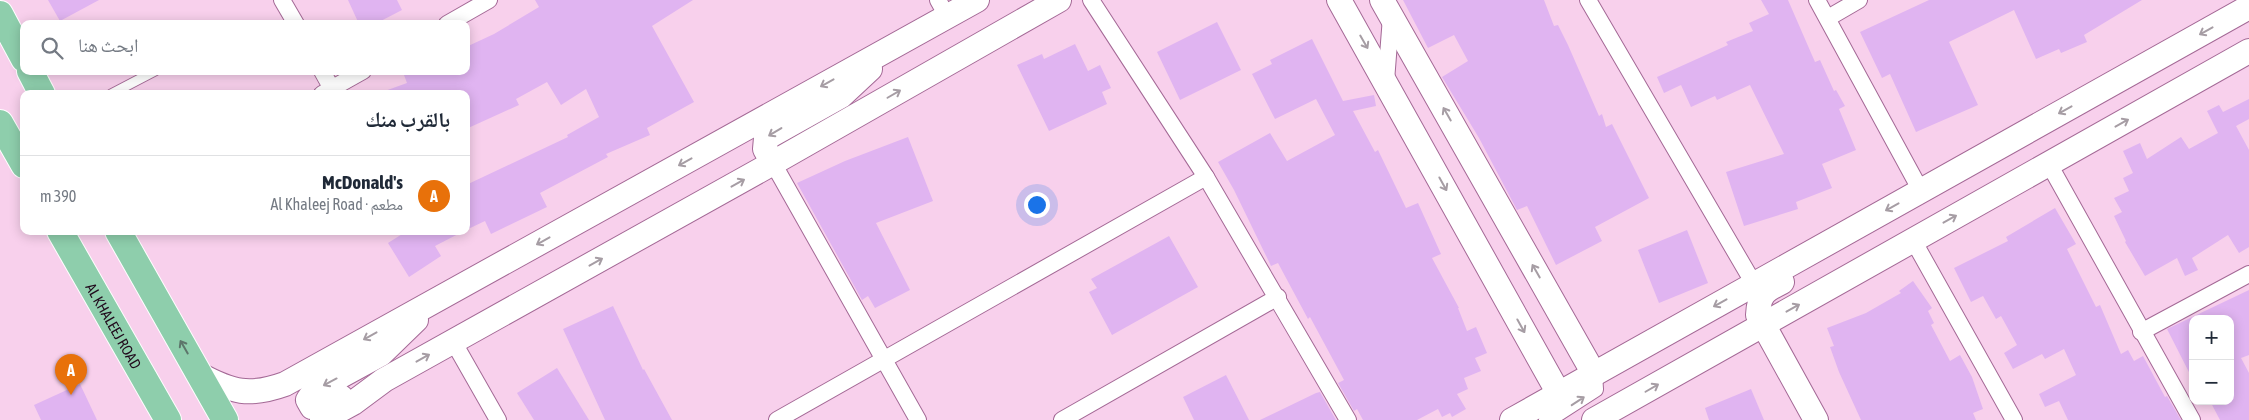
<!DOCTYPE html>
<html lang="ar">
<meta charset="utf-8">
<style>
body{margin:0;font-family:"Asap Condensed","Noto Naskh Arabic",sans-serif;background:#f2f2f3;color:#1f2937;direction:rtl}
.controls{position:absolute;right:15px;bottom:15px;display:grid;overflow:hidden;border-radius:10px;box-shadow:0 2px 12px #0003}
.controls button{width:45px;height:45px;display:grid;place-items:center;padding:0;border:0;border-bottom:1px solid #e0e1e3;background:#fff;color:#1f2937;font:25px sans-serif}
.you{position:absolute;left:1036px;top:204px;width:18px;height:18px;margin:-12px;border:4px solid #fff;border-radius:50%;background:#1a73e8;box-shadow:0 0 0 8px #1a73e833}
.badge{display:grid;place-items:center;width:32px;height:32px;border-radius:50%;background:#2563eb;color:#fff;font-size:16px;font-weight:700}
.pin{position:absolute;translate:-50% -41px;filter:drop-shadow(0 1px 2px #0008)}
.pin::after{content:'';position:absolute;top:26px;width:18px;height:15px;background:inherit;clip-path:polygon(0 0,100% 0,50% 100%)}
.list{margin:0;padding:0;list-style:none}
h2{display:flex;justify-content:space-between;align-items:center;height:65px;margin:0;padding:0 20px;font-size:21px}
h2 small{font-size:16px;font-weight:400;color:#747a83}
.list li{display:grid;grid-template-columns:32px 1fr auto;gap:15px;align-items:center;box-sizing:border-box;height:80px;padding:0 20px;border-top:1px solid #e0e1e3}
.list b{display:block;font-size:19px;white-space:nowrap}
.list p{margin:0;font-size:16px;white-space:nowrap;color:#747a83}
.list em{font-size:16px;font-style:normal;color:#747a83}
.icon{flex:none;width:28px;height:28px;fill:none;stroke:currentColor;stroke-width:2;stroke-linecap:round;stroke-linejoin:round}
.map{position:relative;flex:none;width:2249px;height:420px;overflow:hidden;direction:ltr}
.search{position:absolute;background:#fff;box-shadow:0 2px 12px #0003;left:20px;top:20px;width:450px;height:55px;display:flex;align-items:center;gap:12px;box-sizing:border-box;padding:0 18px;border-radius:10px;color:#747a83;font-size:19px}
.panel{position:absolute;background:#fff;box-shadow:0 2px 12px #0003;left:20px;top:90px;width:450px;height:145px;border-radius:10px;direction:rtl}
.map>svg:first-child{display:block}
.building{fill:#e0b4f1}
.lines{fill:none;stroke-linecap:round;stroke-linejoin:round}
.lane-casing{stroke:#a46996;stroke-width:11}
.street-casing{stroke:#a46996;stroke-width:18}
.secondary-casing{stroke:#a46996;stroke-width:26}
.primary-casing{stroke:#fff;stroke-width:28}
.lane{stroke:#fff;stroke-width:9}
.street{stroke:#fff;stroke-width:16}
.secondary{stroke:#fff;stroke-width:24}
.primary{stroke:#8eceac;stroke-width:26}
.oneway{stroke:#a69da4}
.oneway2{stroke:#5d766b}
.labels{text-anchor:middle;dominant-baseline:central;stroke-width:4;stroke-linejoin:round;paint-order:stroke}
.street-label{font-size:15px;fill:#210a1c;stroke:#fde2f5}
</style>
<div class="map">
<svg width="2249" height="420" viewBox="0 0 2249 420">
<rect width="100%" height="100%" fill="#f8d0ec"/>
<g class="building">
<polygon points="48,0 99,0 60,21"/>
<polygon points="348,0 397,0 402,10 375,24 359,24"/>
<polygon points="535,0 693,0 652,26 694,102 647,128 650,135 606,154 608,157 540,193 547,207 491,234 485,221 466,230 466,185 568,137 567,135 599,117 586,89 561,105 547,82 516,99 519,105 466,129 466,94 382,92 407,83 404,75 413,71 466,71 466,47 494,34 539,7"/>
<polygon points="1403,0 1544,0 1554,26 1558,25 1568,45 1599,116 1602,114 1606,127 1612,124 1649,198 1595,227 1602,241 1556,265 1527,206 1517,210 1479,138 1442,77 1468,61 1454,35 1428,48"/>
<polygon points="1761,0 1788,0 1815,62 1820,60 1834,91 1836,90 1845,106 1839,109 1856,150 1822,164 1832,188 1796,202 1798,209 1744,226 1726,172 1784,154 1750,85 1717,100 1715,96 1691,107 1681,85 1664,93 1657,77 1728,45 1726,42 1753,31 1749,23 1769,14"/>
<polygon points="1929,0 2142,0 2084,35 2087,42 2061,53 2059,49 2036,59 2014,10 1949,42 1978,105 1916,132 1890,74 1882,78 1860,32"/>
<polygon points="1217,22 1241,70 1180,100 1157,52"/>
<polygon points="1312,39 1343,101 1374,95 1376,106 1353,111 1375,152 1378,150 1406,208 1418,203 1441,254 1432,258 1459,308 1458,308 1467,331 1476,327 1487,353 1475,358 1481,371 1464,378 1468,389 1457,394 1466,409 1452,417 1450,413 1442,417 1438,409 1417,420 1363,420 1357,409 1354,411 1338,383 1344,380 1310,317 1308,319 1278,263 1271,266 1234,190 1218,162 1270,133 1287,161 1335,135 1316,99 1275,119 1252,74 1272,64 1270,60"/>
<polygon points="1075,44 1088,71 1100,65 1111,88 1102,92 1107,104 1049,131 1017,65 1042,54 1044,59"/>
<polygon points="2249,99 2249,119 2236,126 2249,150 2249,247 2239,253 2228,235 2192,258 2198,270 2185,276 2177,258 2145,276 2125,242 2126,241 2114,216 2122,212 2114,198 2129,191 2123,178 2133,173 2123,151 2140,143 2147,159 2181,137 2189,149 2218,133 2207,111 2219,105 2223,112"/>
<polygon points="908,137 933,201 876,223 910,290 875,308 868,296 862,300 797,183 845,161"/>
<polygon points="2055,208 2076,244 2067,249 2096,307 2100,305 2121,354 2128,350 2134,361 2143,356 2165,397 2167,396 2181,420 2068,420 2059,401 2045,407 2039,394 2076,375 2064,349 2045,359 2042,354 2013,369 2004,353 2017,345 2001,316 1996,319 1983,296 1971,302 1954,268 2008,241 2006,237"/>
<polygon points="1687,230 1708,283 1659,303 1638,250"/>
<polygon points="407,231 464,231 435,246 441,256 409,277 388,243"/>
<polygon points="1169,236 1198,287 1112,335 1089,292 1097,288 1091,279"/>
<polygon points="1913,281 1932,308 1928,311 1934,323 1931,325 1950,361 1960,355 1972,377 1983,409 1973,413 1976,420 1861,420 1839,372 1830,347 1834,346 1827,328 1866,313 1901,293 1899,291"/>
<polygon points="2249,290 2249,355 2241,358 2249,373 2249,420 2220,420 2210,401 2230,401 2230,319 2193,319 2193,380 2167,329"/>
<polygon points="613,306 643,370 644,369 672,420 605,420 563,329"/>
<polygon points="557,368 589,420 534,420 517,393"/>
<polygon points="1226,375 1249,420 1194,420 1183,397"/>
<polygon points="80,384 97,420 41,420 34,405"/>
<polygon points="1751,389 1764,420 1709,420 1705,408"/>
<polygon points="1320,392 1336,420 1260,420 1316,393"/>
</g>
<g class="lines">
<defs>
<polyline id="lane" points="111,94 155,71"/>
<g id="street">
<polyline points="282,0 296,24"/>
<polyline points="938,0 947,16"/>
<polyline points="1091,0 1206,177 1348,420"/>
<polyline points="1588,0 1754,284"/>
<polyline points="1817,0 1921,191"/>
<polyline points="1828,18 1859,0"/>
<polyline points="447,24 489,0"/>
<polyline points="322,71 332,89"/>
<polyline points="1386,81 1391,17"/>
<polyline points="322,94 363,71"/>
<polyline points="773,163 918,420"/>
<polyline points="2049,164 2192,420"/>
<polyline points="1913,240 2014,420"/>
<polyline points="2141,332 2249,274"/>
<polyline points="453,341 498,420"/>
<polyline points="777,420 1206,177"/>
<polyline points="1062,420 1278,297"/>
<polyline points="1547,420 1595,389 1594,374"/>
</g>
<g id="secondary">
<polyline points="1339,0 1559,394"/>
<polyline points="1382,0 1594,374"/>
<polyline points="773,163 765,149 766,138 841,96 870,69"/>
<path d="M 1782,282 C 1764,291 1759,294 1758,315 L 1816,420"/>
<path d="M 200,375 C 232,392 249,397 285,384 L 977,0"/>
<polyline points="341,397 324,406 312,407 308,400 315,390 381,354 416,320"/>
<polyline points="322,420 353,403 384,380 773,163 1059,0"/>
<polyline points="1512,420 2249,7"/>
<polyline points="1594,420 2249,51"/>
</g>
<g id="primary">
<polyline points="0,14 24,59"/>
<polyline points="30,71 42,94"/>
<polyline points="0,123 24,165"/>
<path id="s1" d="M 60,231 L 168,420"/>
<polyline points="118,231 225,420"/>
</g>
</defs>
<use href="#lane" class="lane-casing"/>
<use href="#street" class="street-casing"/>
<use href="#secondary" class="secondary-casing"/>
<use href="#primary" class="primary-casing"/>
<use href="#lane" class="lane"/>
<use href="#street" class="street"/>
<use href="#secondary" class="secondary"/>
<use href="#primary" class="primary"/>
</g>
<defs><path id="oneway-shaft" d="M-6 0H5M1.5-3L5.5 0L1.5 3" fill="none" stroke-width="1.6" stroke-linecap="round" stroke-linejoin="round" transform="scale(1.25)"/></defs>
<g class="oneway">
<use href="#oneway-shaft" transform="translate(2206 31) rotate(151)"/>
<use href="#oneway-shaft" transform="translate(1364 42) rotate(60)"/>
<use href="#oneway-shaft" transform="translate(827 83) rotate(151)"/>
<use href="#oneway-shaft" transform="translate(894 94) rotate(-30)"/>
<use href="#oneway-shaft" transform="translate(2065 110) rotate(151)"/>
<use href="#oneway-shaft" transform="translate(1447 114) rotate(-120)"/>
<use href="#oneway-shaft" transform="translate(2122 123) rotate(-29)"/>
<use href="#oneway-shaft" transform="translate(775 132) rotate(149)"/>
<use href="#oneway-shaft" transform="translate(685 162) rotate(151)"/>
<use href="#oneway-shaft" transform="translate(738 183) rotate(-29)"/>
<use href="#oneway-shaft" transform="translate(1443 184) rotate(61)"/>
<use href="#oneway-shaft" transform="translate(1892 207) rotate(151)"/>
<use href="#oneway-shaft" transform="translate(1950 219) rotate(-29)"/>
<use href="#oneway-shaft" transform="translate(543 241) rotate(151)"/>
<use href="#oneway-shaft" transform="translate(596 262) rotate(-29)"/>
<use href="#oneway-shaft" transform="translate(1536 271) rotate(-120)"/>
<use href="#oneway-shaft" transform="translate(1720 303) rotate(151)"/>
<use href="#oneway-shaft" transform="translate(1793 308) rotate(-29)"/>
<use href="#oneway-shaft" transform="translate(1521 326) rotate(61)"/>
<use href="#oneway-shaft" transform="translate(370 336) rotate(151)"/>
<use href="#oneway-shaft" transform="translate(423 358) rotate(-29)"/>
<use href="#oneway-shaft" transform="translate(330 382) rotate(152)"/>
<use href="#oneway-shaft" transform="translate(1652 388) rotate(-30)"/>
<use href="#oneway-shaft" transform="translate(1578 401) rotate(-33)"/>
</g>
<use class="oneway2" href="#oneway-shaft" transform="translate(184 347) rotate(-120)"/>
<g class="labels">
<g class="street-label">
<text stroke="none"><textPath href="#s1" startOffset="109">AL KHALEEJ ROAD</textPath></text>
</g>
</g>
</svg>
<div class="controls">
<button>+</button>
<button>−</button>
</div>
<div class="you"></div>
<div class="pin badge" style="left:71px;top:395px;background:#e8710a">A</div>
<div class="search"><svg class="icon" aria-label="search" viewBox="0 0 24 24"><circle cx="10" cy="10" r="6"/><path d="M15 15l6 6"/></svg>ابحث هنا</div>
<section class="panel">
<h2>بالقرب منك<small></small></h2>
<ul class="list">
<li><span class="badge" style="background:#e8710a">A</span><div><b>McDonald's</b><p>مطعم · Al Khaleej Road</p></div><em>390 m</em></li>
</ul>
</section>
</div>
